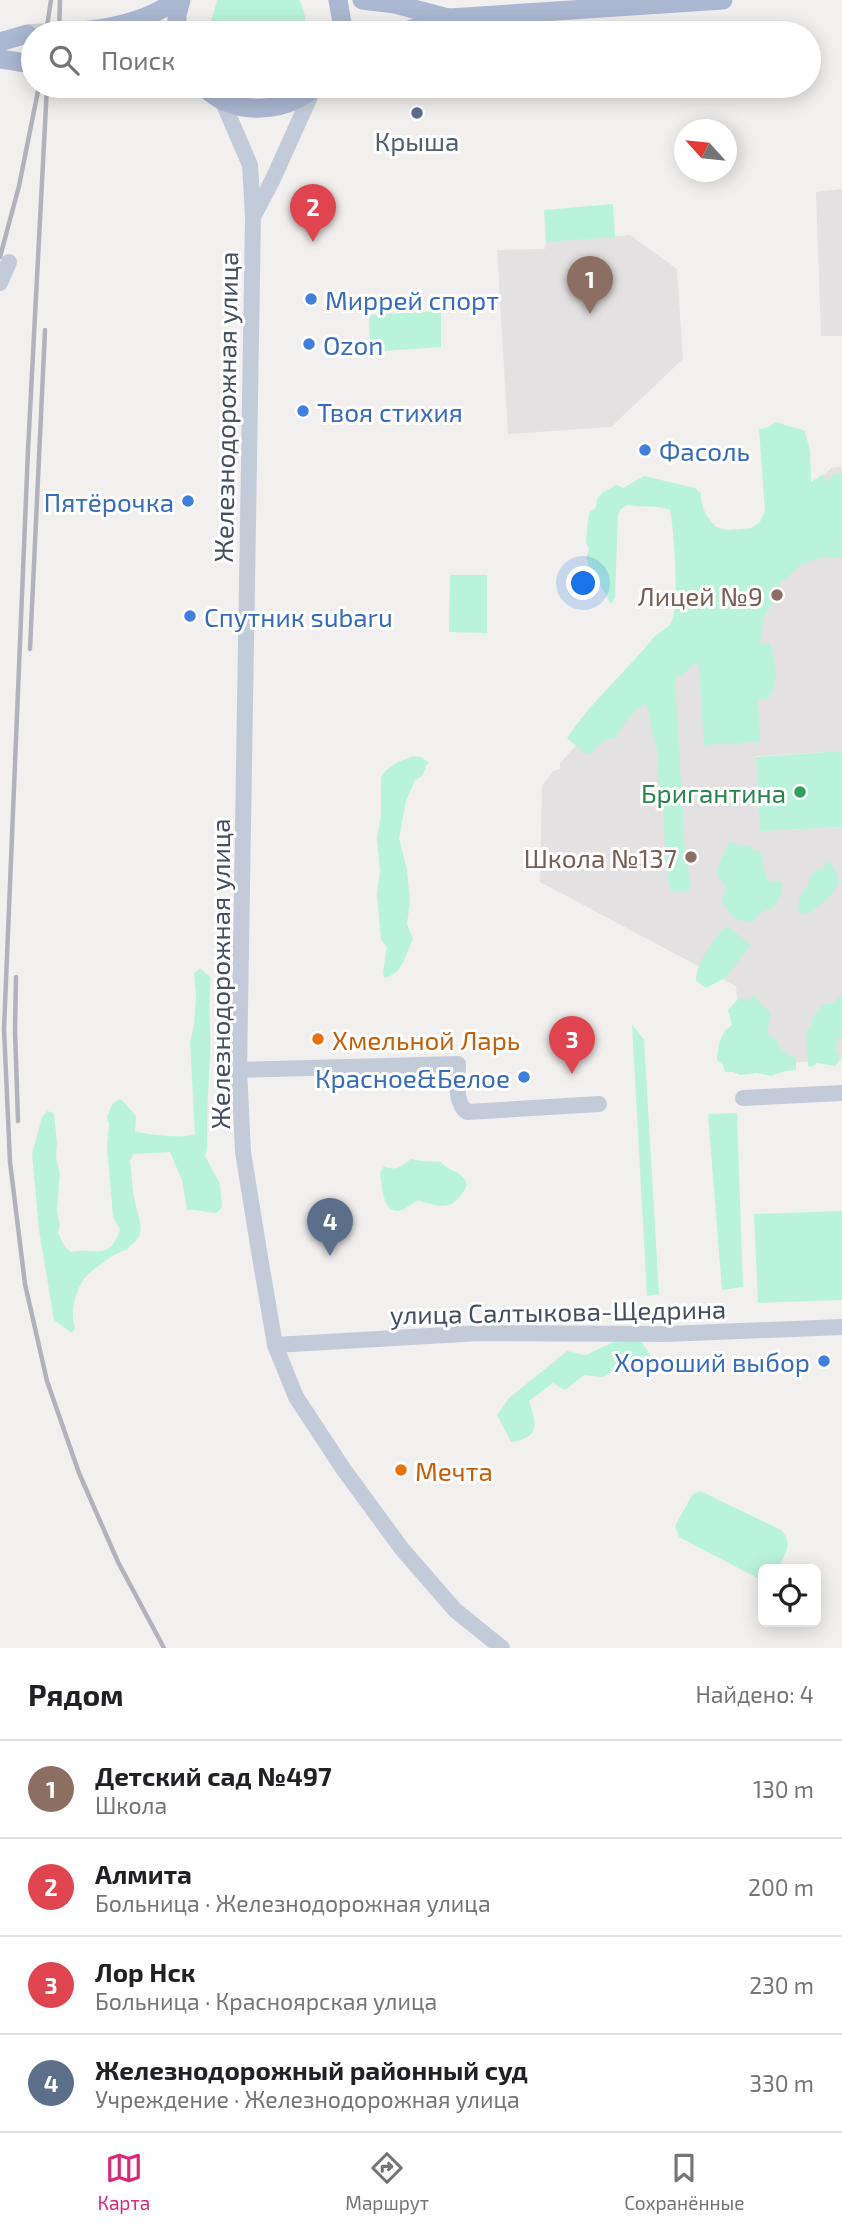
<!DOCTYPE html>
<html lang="ru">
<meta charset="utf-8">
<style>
body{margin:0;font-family:"Exo 2",sans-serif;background:#f2f2f2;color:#202124}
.controls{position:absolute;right:21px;bottom:21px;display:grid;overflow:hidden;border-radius:10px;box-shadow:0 4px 18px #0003}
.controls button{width:63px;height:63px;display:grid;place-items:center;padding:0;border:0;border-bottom:2px solid #e0e0e0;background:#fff;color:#202124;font:35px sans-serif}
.compass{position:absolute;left:674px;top:119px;width:63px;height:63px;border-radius:50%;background:#fff;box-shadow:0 4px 18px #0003;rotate:297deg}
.you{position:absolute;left:584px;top:584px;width:24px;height:24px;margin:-18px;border:5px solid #fff;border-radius:50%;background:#1a73e8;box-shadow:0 0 0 10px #1a73e833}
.badge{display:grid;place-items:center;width:46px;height:46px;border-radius:50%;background:#db2777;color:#fff;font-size:23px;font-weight:700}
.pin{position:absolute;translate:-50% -58px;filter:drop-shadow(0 2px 4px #0008)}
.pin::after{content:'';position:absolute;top:37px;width:24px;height:21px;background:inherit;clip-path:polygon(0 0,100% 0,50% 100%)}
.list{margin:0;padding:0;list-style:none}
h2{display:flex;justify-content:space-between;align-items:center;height:91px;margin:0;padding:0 28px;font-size:30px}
h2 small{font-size:23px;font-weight:400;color:#757577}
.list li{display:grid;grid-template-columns:46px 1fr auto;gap:21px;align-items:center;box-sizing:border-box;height:98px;padding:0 28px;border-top:2px solid #e0e0e0}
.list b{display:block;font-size:26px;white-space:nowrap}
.list p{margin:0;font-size:23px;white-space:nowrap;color:#757577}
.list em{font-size:23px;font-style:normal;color:#757577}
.icon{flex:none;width:38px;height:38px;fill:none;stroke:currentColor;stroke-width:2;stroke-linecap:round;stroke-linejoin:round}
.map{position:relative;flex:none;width:842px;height:1648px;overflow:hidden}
.search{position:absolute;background:#fff;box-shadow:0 4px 18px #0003;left:21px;right:21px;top:21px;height:77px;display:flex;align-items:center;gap:18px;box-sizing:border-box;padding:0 24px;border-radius:38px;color:#757577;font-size:26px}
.sheet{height:483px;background:#fff}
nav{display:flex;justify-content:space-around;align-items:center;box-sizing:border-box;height:98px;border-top:2px solid #e0e0e0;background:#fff;font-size:19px;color:#757577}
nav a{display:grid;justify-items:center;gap:4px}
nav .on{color:#db2777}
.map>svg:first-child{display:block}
.education{fill:#e3e1e1}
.green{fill:#baf3db}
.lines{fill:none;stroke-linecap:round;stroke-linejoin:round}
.major-tunnel{stroke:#cfd0d2;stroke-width:19;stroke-dasharray:19 10;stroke-linecap:butt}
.minor{stroke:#c4cbd8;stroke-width:16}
.major{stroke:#acb7d1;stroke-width:19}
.rail{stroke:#b1b2ba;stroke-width:4.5}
.service-dot{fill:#5c6f8a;stroke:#fff;stroke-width:2.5}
.shop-dot{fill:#3f7fe0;stroke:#fff;stroke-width:2.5}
.education-dot{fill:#8d6e63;stroke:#fff;stroke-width:2.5}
.leisure-dot{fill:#2e9e5b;stroke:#fff;stroke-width:2.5}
.food-dot{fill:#e8710a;stroke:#fff;stroke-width:2.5}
.labels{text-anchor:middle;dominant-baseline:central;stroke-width:6;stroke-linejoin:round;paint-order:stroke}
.service-label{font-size:26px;fill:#4e5e75;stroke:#fff}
.shop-label{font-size:26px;fill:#366cbe;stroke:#fff;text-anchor:start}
.street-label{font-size:26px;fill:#454e5e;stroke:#fff}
.education-label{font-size:26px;fill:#785e54;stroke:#fff;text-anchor:end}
.leisure-label{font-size:26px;fill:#27864d;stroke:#fff;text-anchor:end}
.food-label{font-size:26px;fill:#c56008;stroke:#fff;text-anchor:start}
</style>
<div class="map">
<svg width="842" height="1648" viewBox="0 0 842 1648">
<rect width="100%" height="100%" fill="#f2f0ef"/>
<g class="education">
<polygon points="842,189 842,336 821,336 816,192"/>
<polygon points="630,235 677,269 683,359 611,427 508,434 497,250 545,249 546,242"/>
<polygon points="842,467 842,751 756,756 760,831 842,827 842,1059 744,1066 736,986 540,882 542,786 553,771 560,769 560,763 759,544 831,468"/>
</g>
<g class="green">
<path d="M 217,0 L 299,0 C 305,11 307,21 304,33 L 212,33 L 211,21 Z"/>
<polygon points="613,204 615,237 546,242 544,210"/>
<polygon points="441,311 441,347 370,352 369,315"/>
<path d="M 777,422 C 786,426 795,427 805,431 L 810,451 L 811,482 L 823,474 L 826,483 L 833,475 L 842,472 L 842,558 L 823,557 L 802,564 L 780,583 L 776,598 L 764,616 L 760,645 L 770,643 C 775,665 781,680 767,699 L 758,700 L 760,742 L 704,745 L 699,664 L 694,664 L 684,674 L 675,678 L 685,853 L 691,884 L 688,891 L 673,892 L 669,886 L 666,863 L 662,797 L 657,773 L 658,750 L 652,734 L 649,711 L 644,704 C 634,710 621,727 616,737 L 602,742 L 591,753 L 584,753 L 567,738 C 592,700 627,671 655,636 C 660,631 668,629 671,622 C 680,605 674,531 670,510 C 656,505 642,507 627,505 L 621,509 L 618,515 L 615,597 L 611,604 L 588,564 L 586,557 L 589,550 L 586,542 L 588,519 L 590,512 L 596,507 L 597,499 L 602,493 L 616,485 L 623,488 L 644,476 L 695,488 L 701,493 L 701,501 L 706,515 L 716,527 L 727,530 L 751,528 L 760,522 L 765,511 L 759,429 L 766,428 Z"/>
<polygon points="450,575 487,575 487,633 449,632"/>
<polygon points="842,751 842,827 760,831 756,757"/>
<path d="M 413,756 L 421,757 L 428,762 L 422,776 L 415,780 L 406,801 L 399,838 L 407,870 L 410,901 L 407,924 L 413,939 C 405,954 404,974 384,978 L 383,971 L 387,947 L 381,940 L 377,894 L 380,871 L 377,838 L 381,816 L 381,777 L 385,771 L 398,762 Z"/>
<path d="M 731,841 L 738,845 L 749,845 L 755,851 L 759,851 C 766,859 762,872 769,881 L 781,882 L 783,885 C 781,890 781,898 777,903 C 771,913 763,905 753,922 L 736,920 L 721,902 L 726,887 L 719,878 L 717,870 L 728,843 Z"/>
<path d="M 830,861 C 832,866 839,876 839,881 C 839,893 788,937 800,897 C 801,894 805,890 806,888 C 810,880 810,875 816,869 L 821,869 Z"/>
<path d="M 727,926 L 751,945 L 725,978 L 706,988 L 696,981 C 695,966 715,935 727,926 Z"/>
<path d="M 200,968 L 211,978 C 208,1003 211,1029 210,1055 C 208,1086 207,1117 207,1149 L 205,1156 L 220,1184 L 222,1207 L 217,1213 C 206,1213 197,1209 187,1210 L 182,1180 L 170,1152 L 134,1154 L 130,1160 C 132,1175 132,1191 136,1206 C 138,1215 142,1223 140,1233 C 139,1241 130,1244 127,1250 C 117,1251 91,1270 84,1279 C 75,1291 70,1314 75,1328 L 72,1333 L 54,1320 L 39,1230 L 32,1154 L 42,1117 L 47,1111 L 54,1113 L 57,1143 L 56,1158 L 60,1173 L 57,1211 L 60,1226 L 58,1233 L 65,1247 L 71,1252 C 97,1247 108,1262 120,1230 L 113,1216 L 107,1147 L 109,1124 L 107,1117 L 113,1103 L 121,1099 L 136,1116 L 135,1131 C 146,1135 185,1139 195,1134 L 190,1042 L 194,1026 L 196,996 L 194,973 Z"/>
<polygon points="842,994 842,1036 838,1038 835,1048 840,1060 835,1066 817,1063 812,1067 808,1066 806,1032 812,1026 812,1019 824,1004 833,1004"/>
<path d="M 755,996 L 764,1008 L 771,1012 L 767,1034 L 777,1040 L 782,1051 L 796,1058 L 796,1070 L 785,1071 L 771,1076 L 756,1073 L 740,1075 L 733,1072 L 725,1072 L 723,1065 L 717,1060 C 718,1047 720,1032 732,1025 L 728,1010 L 739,998 L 747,1000 Z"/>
<polygon points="632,1024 644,1040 659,1294 647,1296"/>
<polygon points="737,1113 743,1287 722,1290 708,1114"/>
<path d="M 411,1159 C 422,1162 430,1161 441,1162 C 450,1173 463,1170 467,1185 C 455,1210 443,1209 418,1200 C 412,1204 404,1210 398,1211 C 382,1212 382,1183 380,1173 L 384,1166 C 396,1172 402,1166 411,1159 Z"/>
<polygon points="842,1211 842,1300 758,1303 754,1214"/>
<path d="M 628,1335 L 639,1338 L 652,1357 L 635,1360 L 602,1377 L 584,1375 L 565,1390 L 553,1383 L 529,1401 C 537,1424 540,1438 511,1442 L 497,1415 L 509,1398 L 567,1351 L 586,1355 Z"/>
<path d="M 700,1491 L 781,1530 C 794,1544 785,1554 778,1569 L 763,1569 L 763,1579 L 761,1580 L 679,1537 L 675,1526 L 692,1495 Z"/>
</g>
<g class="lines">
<polyline class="major-tunnel" points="27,34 73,31"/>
<g class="minor">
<polyline points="222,100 250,165 253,217 239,1070 243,1152 259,1251 275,1345 296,1397 344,1470 402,1549 455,1610 502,1648"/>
<polyline points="253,217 272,181 314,88"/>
<polyline points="0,283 9,262"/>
<path d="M 239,1070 L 458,1064 C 458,1079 454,1103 467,1112 L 599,1104"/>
<polyline points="743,1098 842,1093"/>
<polyline points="275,1345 480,1333 666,1334 842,1327"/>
</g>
<g class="major">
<polyline points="338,0 342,23 342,33"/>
<polyline points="362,0 395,4 448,18"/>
<path d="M 73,31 C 106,31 150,20 176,0"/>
<polyline points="177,33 177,15 181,0"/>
<polyline points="398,33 449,18 723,0"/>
<polyline points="0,42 27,34"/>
<polyline points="0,59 26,63"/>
<path d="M 202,86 C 209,91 216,98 224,101 C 255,115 292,108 316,86"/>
</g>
<g class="rail">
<polyline points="46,33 51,0"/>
<polyline points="59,33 60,0"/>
<polyline points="47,86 28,450 4,1029 10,1162 25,1284 47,1381 79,1473 118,1562 164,1648"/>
<polyline points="0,257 19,186 39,86"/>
<polyline points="30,649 45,330"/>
<polyline points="16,977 15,1030 18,1121"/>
</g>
</g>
<circle class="service-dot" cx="417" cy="113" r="7"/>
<g class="shop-dot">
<circle cx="311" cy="299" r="7"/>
<circle cx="309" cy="344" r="7"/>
<circle cx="303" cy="411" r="7"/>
<circle cx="645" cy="450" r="7"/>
<circle cx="188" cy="501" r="7"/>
<circle cx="190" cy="616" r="7"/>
<circle cx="524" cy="1077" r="7"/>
<circle cx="824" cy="1361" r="7"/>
</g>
<g class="education-dot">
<circle cx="777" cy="595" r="7"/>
<circle cx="691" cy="857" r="7"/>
</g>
<circle class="leisure-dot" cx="800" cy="792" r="7"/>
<g class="food-dot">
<circle cx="318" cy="1039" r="7"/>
<circle cx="401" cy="1470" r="7"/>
</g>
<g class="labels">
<g class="service-label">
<text x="417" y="140">Крыша</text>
</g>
<g class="shop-label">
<text x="325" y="299">Миррей спорт</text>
<text x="323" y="344">Ozon</text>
<text x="317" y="411">Твоя стихия</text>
<text x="659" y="450">Фасоль</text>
<text x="174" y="501" text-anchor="end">Пятёрочка</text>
<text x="204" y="616">Спутник subaru</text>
<text x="510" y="1077" text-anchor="end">Красное&amp;Белое</text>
<text x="810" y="1361" text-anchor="end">Хороший выбор</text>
</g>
<g class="street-label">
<text transform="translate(225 407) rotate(-89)">Железнодорожная улица</text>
<text transform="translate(219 974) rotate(-90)">Железнодорожная улица</text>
<text transform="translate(558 1311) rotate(-1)">улица Салтыкова-Щедрина</text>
</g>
<g class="education-label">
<text x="763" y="595">Лицей №9</text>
<text x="677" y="857">Школа №137</text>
</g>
<g class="leisure-label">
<text x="786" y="792">Бригантина</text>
</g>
<g class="food-label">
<text x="332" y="1039">Хмельной Ларь</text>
<text x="415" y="1470">Мечта</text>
</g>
</g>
</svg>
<div class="controls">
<button><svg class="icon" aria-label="locate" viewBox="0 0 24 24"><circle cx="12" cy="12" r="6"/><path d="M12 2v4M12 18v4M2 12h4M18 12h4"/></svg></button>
</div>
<svg class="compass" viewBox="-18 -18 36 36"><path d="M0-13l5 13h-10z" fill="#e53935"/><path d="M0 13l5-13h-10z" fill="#757577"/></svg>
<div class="you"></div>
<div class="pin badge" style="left:590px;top:314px;background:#8d6e63">1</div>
<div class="pin badge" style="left:313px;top:242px;background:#e0444e">2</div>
<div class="pin badge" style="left:572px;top:1074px;background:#e0444e">3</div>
<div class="pin badge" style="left:330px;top:1256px;background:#5c6f8a">4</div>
<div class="search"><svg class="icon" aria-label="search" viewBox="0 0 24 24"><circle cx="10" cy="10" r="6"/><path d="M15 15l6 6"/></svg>Поиск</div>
</div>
<section class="sheet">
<h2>Рядом<small>Найдено: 4</small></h2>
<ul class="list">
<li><span class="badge" style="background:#8d6e63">1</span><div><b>Детский сад №497</b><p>Школа</p></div><em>130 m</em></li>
<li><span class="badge" style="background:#e0444e">2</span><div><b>Алмита</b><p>Больница · Железнодорожная улица</p></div><em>200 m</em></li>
<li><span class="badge" style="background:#e0444e">3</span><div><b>Лор Нск</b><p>Больница · Красноярская улица</p></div><em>230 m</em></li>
<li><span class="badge" style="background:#5c6f8a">4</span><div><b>Железнодорожный районный суд</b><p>Учреждение · Железнодорожная улица</p></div><em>330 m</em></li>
</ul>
</section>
<nav>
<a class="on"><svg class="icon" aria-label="map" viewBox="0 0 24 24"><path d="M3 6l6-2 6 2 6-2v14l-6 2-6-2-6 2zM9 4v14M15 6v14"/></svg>Карта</a>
<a><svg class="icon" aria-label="directions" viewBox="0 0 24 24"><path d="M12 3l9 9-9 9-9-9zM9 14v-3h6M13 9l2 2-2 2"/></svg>Маршрут</a>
<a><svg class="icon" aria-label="saved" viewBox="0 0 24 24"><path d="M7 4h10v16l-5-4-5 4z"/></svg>Сохранённые</a>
</nav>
